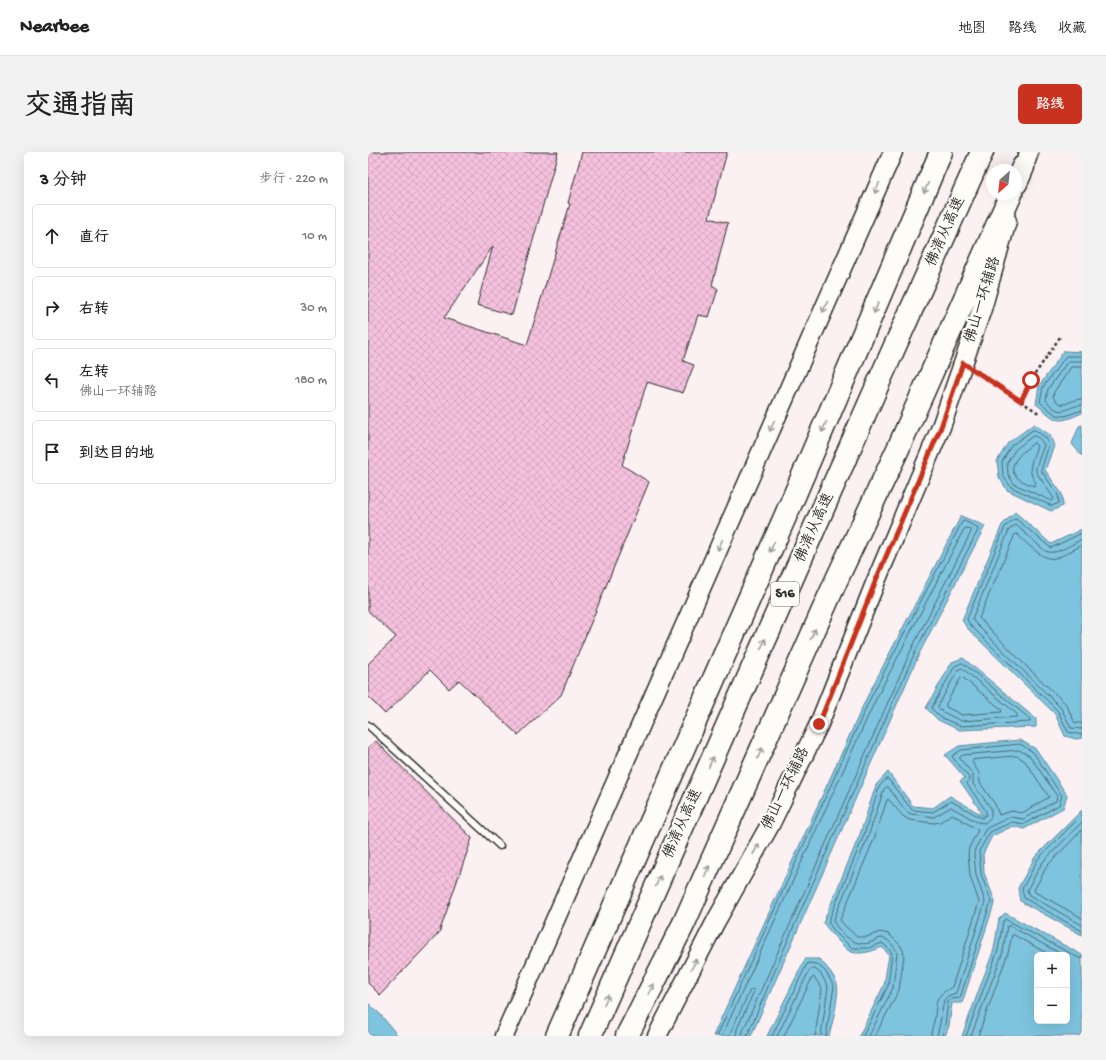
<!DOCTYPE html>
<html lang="zh">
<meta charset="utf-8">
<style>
body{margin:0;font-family:"Gochi Hand","LXGW WenKai TC",sans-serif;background:#f2f2f2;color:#222}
.controls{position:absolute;right:12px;bottom:12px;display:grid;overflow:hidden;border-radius:6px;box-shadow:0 4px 16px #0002}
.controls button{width:36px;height:36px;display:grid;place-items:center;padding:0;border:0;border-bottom:1px solid #e0e0e0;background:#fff;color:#222;font:20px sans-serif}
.compass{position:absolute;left:618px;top:12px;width:36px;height:36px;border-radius:50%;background:#fff;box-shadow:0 4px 16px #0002;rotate:207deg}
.stop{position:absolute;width:12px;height:12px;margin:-9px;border:3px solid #c8321e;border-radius:50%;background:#fff}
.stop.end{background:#c8321e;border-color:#fff;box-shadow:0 1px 4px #0008}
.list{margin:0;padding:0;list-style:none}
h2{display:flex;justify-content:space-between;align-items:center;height:52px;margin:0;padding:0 16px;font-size:17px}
h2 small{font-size:13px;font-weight:400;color:#767676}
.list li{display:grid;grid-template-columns:26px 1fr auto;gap:12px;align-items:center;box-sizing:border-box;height:64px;margin:0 8px 8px;padding:0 8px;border:1px solid #e0e0e0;border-radius:6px}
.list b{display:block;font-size:15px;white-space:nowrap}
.list p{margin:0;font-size:13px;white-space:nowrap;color:#767676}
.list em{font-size:13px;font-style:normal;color:#767676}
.icon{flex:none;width:22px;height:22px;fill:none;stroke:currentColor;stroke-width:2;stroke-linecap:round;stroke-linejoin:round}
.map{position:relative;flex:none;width:714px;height:884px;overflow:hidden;border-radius:6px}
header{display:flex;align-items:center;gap:24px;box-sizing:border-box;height:56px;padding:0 20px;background:#fff;border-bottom:1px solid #e0e0e0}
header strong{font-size:19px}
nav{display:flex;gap:22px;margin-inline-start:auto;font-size:14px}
.intro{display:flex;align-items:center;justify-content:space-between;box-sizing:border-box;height:96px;padding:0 24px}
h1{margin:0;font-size:28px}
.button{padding:10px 18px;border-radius:6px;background:#c8321e;color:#fff;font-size:14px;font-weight:700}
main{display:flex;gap:24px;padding:0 24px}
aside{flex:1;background:#fff;border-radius:6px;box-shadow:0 4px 16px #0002}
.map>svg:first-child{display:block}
.water{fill:#7ec4df;stroke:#5d8797;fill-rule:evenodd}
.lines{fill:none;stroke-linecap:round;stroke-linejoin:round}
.shore{stroke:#4c6873;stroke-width:1}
.building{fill:url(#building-cross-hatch);stroke:#2b2b2b}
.lane-casing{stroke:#2b2b2b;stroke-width:9}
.secondary-casing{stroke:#2b2b2b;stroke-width:21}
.highway-casing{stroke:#2b2b2b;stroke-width:25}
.path{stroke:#2b2b2b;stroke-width:2.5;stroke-dasharray:3 3;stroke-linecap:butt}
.lane{stroke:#fdfcf7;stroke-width:6}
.secondary{stroke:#fdfcf7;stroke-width:18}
.highway{stroke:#fdfcf7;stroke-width:22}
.oneway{stroke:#9e9e9b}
.route{stroke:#c8321e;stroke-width:5}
.labels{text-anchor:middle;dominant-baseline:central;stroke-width:4;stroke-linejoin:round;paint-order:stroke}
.shield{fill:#fdfcf7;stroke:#6a6a68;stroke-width:1}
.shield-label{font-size:14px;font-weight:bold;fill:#2b2b2b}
.street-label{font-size:15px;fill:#2b2b2b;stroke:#fdfcf7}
</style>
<header>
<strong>Nearbee</strong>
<nav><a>地图</a><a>路线</a><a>收藏</a></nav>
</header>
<div class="intro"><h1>交通指南</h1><a class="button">路线</a></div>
<main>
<aside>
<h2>3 分钟<small>步行 · 220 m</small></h2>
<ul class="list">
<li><svg class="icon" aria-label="ahead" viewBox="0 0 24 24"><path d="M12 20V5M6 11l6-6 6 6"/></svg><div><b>直行</b></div><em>10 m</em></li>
<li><svg class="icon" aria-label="right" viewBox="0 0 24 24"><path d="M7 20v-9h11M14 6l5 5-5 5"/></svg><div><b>右转</b></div><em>30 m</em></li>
<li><svg class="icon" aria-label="left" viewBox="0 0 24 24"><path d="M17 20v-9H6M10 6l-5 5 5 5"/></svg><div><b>左转</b><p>佛山一环辅路</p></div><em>180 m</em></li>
<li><svg class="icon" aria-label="arrive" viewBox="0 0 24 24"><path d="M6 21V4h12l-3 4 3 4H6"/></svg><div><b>到达目的地</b></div></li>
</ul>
</aside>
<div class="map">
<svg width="714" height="884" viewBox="0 0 714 884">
<defs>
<pattern id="building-cross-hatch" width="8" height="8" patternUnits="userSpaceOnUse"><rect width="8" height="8" fill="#f5c1de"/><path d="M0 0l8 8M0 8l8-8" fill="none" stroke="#d2a6bf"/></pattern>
</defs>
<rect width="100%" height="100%" fill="#fbf0f2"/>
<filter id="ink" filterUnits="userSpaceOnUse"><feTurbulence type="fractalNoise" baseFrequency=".025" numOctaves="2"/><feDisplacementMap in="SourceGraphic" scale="8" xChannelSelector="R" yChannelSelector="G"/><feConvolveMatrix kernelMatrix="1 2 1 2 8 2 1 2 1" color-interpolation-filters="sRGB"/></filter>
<g filter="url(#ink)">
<g class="water">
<path d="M 696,199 L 714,200 L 714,261 C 688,273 689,269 668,252 L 671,234 Z"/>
<polygon points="666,272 682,283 686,294 677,318 694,342 695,354 683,359 639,338 631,325 629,309 640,291"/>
<polygon points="714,273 714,304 704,292 711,274"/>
<polygon points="647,360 683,392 714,377 714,586 708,587 697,584 687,562 599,476 594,468 634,373"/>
<polygon points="593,364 617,374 552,500 383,884 345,884 499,545"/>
<polygon points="595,506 668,567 668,575 591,578 570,568 558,556 584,510"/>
<path d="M 652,588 L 668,597 L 699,643 L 695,656 L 656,677 L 645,674 L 624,684 L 615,702 L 616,721 L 627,749 L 594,851 L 584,851 L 581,874 L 577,884 L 491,884 L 516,833 L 521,803 L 514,795 C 505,799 494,803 483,800 C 476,797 460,777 455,771 L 492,682 L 508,633 L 520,620 L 545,654 L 565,656 L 582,644 L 616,664 L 592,629 L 597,626 L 577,603 L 591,594 Z"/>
<polygon points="714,658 714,783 652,749 650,736 667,705"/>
<path d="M 637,761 L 714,803 L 714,884 L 594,884 L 626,797 L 631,767 ZM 669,803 L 699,803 L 699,869 L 669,869 Z"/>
<path d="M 437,807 L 451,807 C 458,814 466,823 469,832 C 472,840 464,874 461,884 L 399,884 Z"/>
<polygon points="0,851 12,862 30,884 0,884"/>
</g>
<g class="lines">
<g class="shore">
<polyline points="714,204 698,204 675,235 672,250 688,263 697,264 714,258"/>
<path d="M 714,209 L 700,209 L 680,237 L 678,248 C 694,268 697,254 714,253"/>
<path d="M 714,215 L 703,215 L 686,240 L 685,245 C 695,260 700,247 714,247"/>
<polygon points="665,278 667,278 678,286 681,293 673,318 690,343 691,351 684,354 643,335 635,324 634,310 643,294"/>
<path d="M 665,284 C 670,284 674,289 676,293 L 668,315 L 668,320 L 685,345 L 686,347 L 684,349 L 646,332 L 640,322 L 639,311 L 647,298 Z"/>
<path d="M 666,291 L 669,294 C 664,309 658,317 668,331 L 666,334 C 661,332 655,330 651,327 C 634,315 656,298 666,291 Z"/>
<polyline points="714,381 683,396 648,367 646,367 637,375 599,467 602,473 690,559 700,580 714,583"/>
<path d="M 714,387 C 704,392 688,404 677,399 L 648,373 L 646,374 L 641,378 L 604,467 L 606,470 L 693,556 L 703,576 L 714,577"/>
<path d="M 714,393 C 706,397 697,403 688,406 C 675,410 658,390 649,382 L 647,382 L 611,466 L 658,514 L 698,552 L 707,571 L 714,571"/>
<polygon points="595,511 662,567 662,570 592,574 572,565 564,557 564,555 587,514"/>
<polygon points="594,516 649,562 649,565 593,569 575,560 570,556 570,554 590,518"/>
<polygon points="594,525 633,557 634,560 594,563 578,555 578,552"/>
<polygon points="649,604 657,609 681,645 654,661 644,659 631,663 627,652 612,631 611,621 604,610 605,608"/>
<polyline points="714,663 670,707 654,737 656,746 714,779"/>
<polyline points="714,670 674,711 659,738 661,743 714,773"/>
<polyline points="714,678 679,714 666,738 667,740 714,766"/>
<polyline points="349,884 502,547 594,370 596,369 609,375 610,378 548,498 425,776 379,884"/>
<polyline points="354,884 507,549 596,377 598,376 602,377 603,380 544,496 375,879 374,884"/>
<polyline points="361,884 382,838 384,837 386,839 369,877 368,884"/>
<polyline points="404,884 439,812 440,811 449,812 457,819 466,834 458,884"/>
<polyline points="409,884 442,817 447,817 453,822 460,835 453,884"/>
<polyline points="416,884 444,826 446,825 454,837 447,884"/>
<polyline points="495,884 520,834 524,801 517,793 514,791 501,796 484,796 467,780 460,770 496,683 511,635 518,627 520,627 544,658 565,660 583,649 612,665 615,666 618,663 618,659 599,632 601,627 600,624 585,606 584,604 593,598 652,592 665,600 694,644 691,653 656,672 644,670 622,680 611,699 613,722 623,749 592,846 583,847 580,850 577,873 574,884"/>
<path d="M 501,884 L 525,836 L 529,800 C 526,794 520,786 513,786 C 508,787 505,790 501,791 C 486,795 472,781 465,769 L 500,685 L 516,637 L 518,635 L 520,635 L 538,659 L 543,662 L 566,665 L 583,655 L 609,670 L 617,671 L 623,665 L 623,656 L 605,632 L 605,622 L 592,607 L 592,605 L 595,603 L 651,598 L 662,604 L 689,644 L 688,649 L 655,667 L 642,665 L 619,676 L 616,680 L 607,697 L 606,702 L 608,723 L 617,750 L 588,841 L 580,844 L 576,848 L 572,871 L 569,884"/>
<path d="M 507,884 L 531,838 L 536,804 L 535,798 L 532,793 L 521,782 L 512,780 L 499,785 L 489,785 L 475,772 L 472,768 L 506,687 L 519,648 L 520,647 L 535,664 L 541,668 L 566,671 L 572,670 L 584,662 L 610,678 L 601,696 L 600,702 L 602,724 L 611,750 L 584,835 C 564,846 570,849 566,869 C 565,874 563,878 563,884"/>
<polyline points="598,884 630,798 635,770 637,767 711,806 714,806"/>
<polyline points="603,884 635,800 639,774 642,774 695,803"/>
<polyline points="610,884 640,801 644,783 646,783 682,803"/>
</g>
</g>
<g class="building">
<polygon points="0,0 190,0 144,163 109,153 125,94 76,166 159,193 202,52 200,51 214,0 359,0 341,66 360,71 344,133 350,137 341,165 330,163 315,209 326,213 315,241 279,230 254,313 281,330 193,543 150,583 91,528 81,537 62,518 17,562 0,545 0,512 28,485 0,459"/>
<polygon points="8,589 104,686 71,781 12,843 0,831 0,595"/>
</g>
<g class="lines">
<defs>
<polyline id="lane" points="0,573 132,694"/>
<g id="secondary">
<polyline points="652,27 661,0"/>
<polyline points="136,884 525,0"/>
<polyline points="289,884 348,769 402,673 451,572 508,429 573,275 614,157 639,69"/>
</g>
<g id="highway">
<polyline points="648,31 655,15"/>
<polyline points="189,884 424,349 573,0"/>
<polyline points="222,884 514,223 614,0"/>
<polyline points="259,884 316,771 468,429 529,299 643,42"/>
</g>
</defs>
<use href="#lane" class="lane-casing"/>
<use href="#secondary" class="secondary-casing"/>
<use href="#highway" class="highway-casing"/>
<g class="path">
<polyline points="608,219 672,262"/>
<polyline points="653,249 663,228 692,185"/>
</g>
<use href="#lane" class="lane"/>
<use href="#secondary" class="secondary"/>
<use href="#highway" class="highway"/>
</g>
<defs><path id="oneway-shaft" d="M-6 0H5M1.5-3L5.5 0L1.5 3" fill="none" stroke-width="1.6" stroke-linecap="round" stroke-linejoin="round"/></defs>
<g class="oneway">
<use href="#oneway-shaft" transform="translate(509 36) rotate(114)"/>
<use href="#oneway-shaft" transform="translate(558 36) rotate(113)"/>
<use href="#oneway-shaft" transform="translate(457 155) rotate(114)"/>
<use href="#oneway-shaft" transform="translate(508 156) rotate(113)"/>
<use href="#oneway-shaft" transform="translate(404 274) rotate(114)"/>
<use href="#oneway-shaft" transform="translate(456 275) rotate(113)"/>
<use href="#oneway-shaft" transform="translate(352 393) rotate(114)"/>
<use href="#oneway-shaft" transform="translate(404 395) rotate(114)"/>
<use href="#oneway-shaft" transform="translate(445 482) rotate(-66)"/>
<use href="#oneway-shaft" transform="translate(395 492) rotate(-66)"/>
<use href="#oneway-shaft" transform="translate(392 601) rotate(-66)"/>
<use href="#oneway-shaft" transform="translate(343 610) rotate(-66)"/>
<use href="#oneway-shaft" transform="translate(388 697) rotate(-61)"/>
<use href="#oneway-shaft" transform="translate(339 719) rotate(-66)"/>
<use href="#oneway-shaft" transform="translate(290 729) rotate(-66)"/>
<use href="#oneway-shaft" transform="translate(326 812) rotate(-63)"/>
<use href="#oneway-shaft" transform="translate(283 837) rotate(-63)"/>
<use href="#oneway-shaft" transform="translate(238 848) rotate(-66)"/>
</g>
</g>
<g class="lines" filter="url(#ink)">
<polyline class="route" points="451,572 508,428 573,275 595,211 653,249 663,228"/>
</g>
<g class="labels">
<rect class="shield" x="403" y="430" width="28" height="24" rx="3"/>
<g class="shield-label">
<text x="417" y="442">S16</text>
</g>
<g class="street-label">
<text transform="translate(578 80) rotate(-66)">佛清从高速</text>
<text transform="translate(615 148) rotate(-73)">佛山一环辅路</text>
<text transform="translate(447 376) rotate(-66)">佛清从高速</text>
<text transform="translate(418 637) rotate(-64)">佛山一环辅路</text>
<text transform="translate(315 672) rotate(-66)">佛清从高速</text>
</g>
</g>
</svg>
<div class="controls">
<button>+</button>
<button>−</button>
</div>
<svg class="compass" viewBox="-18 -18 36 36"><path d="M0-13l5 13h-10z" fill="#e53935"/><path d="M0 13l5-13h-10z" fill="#767676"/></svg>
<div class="stop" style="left:663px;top:228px"></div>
<div class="stop end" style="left:451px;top:572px"></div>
</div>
</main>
